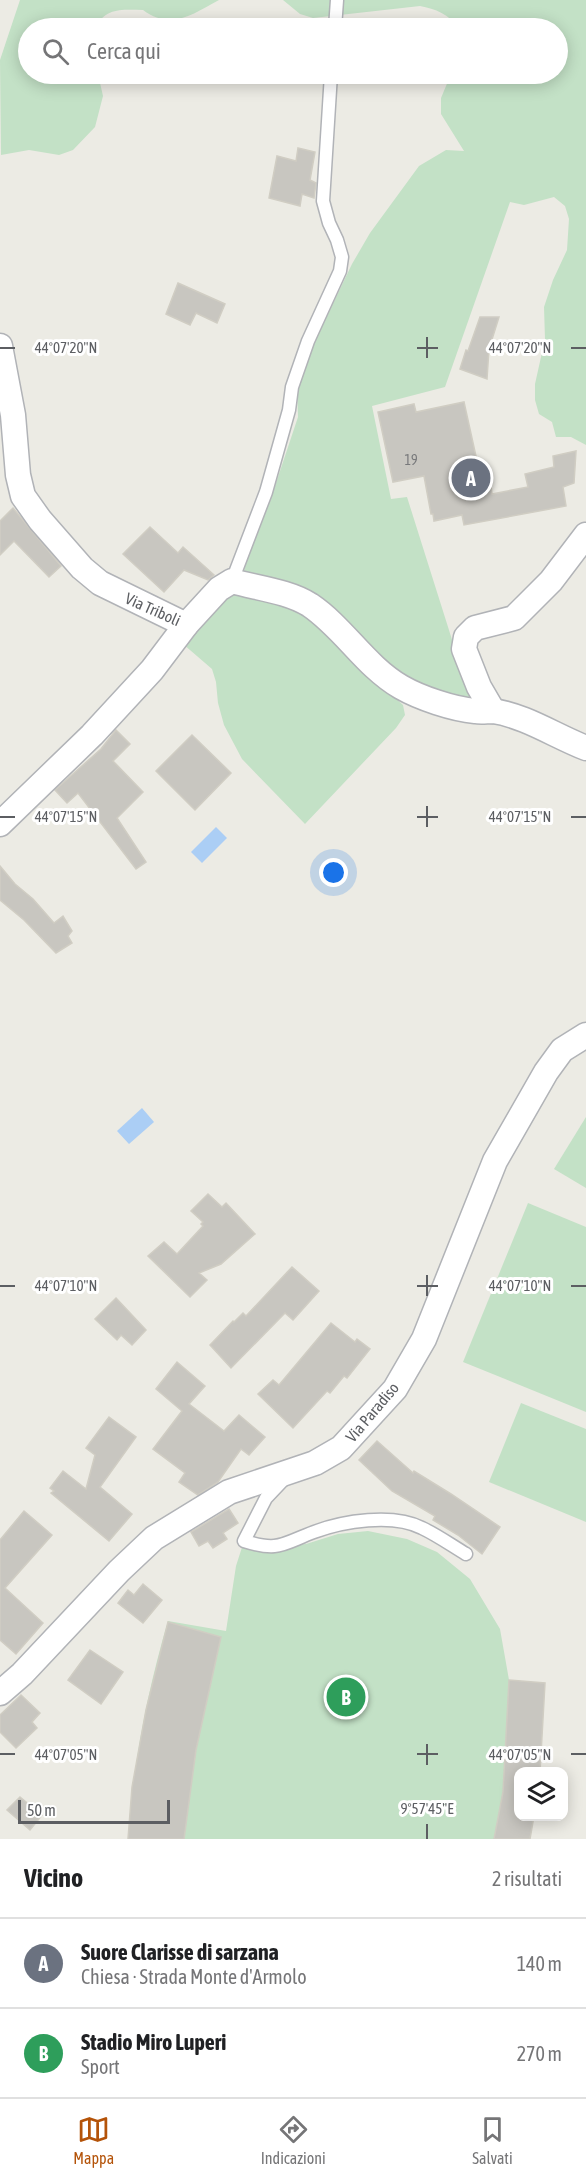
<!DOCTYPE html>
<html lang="it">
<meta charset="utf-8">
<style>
body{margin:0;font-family:"Asap Condensed",sans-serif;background:#f6f6f6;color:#202124}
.controls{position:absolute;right:18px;bottom:18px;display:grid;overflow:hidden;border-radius:12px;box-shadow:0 3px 15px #0003}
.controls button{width:54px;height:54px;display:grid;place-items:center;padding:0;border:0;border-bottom:2px solid #e0e0e0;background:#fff;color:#202124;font:30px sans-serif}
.scale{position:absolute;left:18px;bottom:15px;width:152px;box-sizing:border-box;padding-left:6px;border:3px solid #5c5e62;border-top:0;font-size:16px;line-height:21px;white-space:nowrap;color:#5c5e62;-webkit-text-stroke:4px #fff;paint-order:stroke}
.you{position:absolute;left:334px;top:873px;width:21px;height:21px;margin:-15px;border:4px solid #fff;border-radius:50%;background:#1a73e8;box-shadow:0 0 0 9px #1a73e833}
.badge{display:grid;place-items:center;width:39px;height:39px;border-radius:50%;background:#b45309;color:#fff;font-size:20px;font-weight:700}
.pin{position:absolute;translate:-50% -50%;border:3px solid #fff;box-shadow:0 2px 6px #0006}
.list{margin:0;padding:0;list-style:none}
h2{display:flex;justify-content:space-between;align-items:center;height:78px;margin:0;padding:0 24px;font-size:26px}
h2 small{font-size:20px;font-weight:400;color:#757577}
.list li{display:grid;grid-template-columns:39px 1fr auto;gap:18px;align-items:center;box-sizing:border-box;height:90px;padding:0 24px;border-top:2px solid #e0e0e0}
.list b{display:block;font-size:22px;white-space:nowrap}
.list p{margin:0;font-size:20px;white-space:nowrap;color:#757577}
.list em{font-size:20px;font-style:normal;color:#757577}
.icon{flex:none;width:33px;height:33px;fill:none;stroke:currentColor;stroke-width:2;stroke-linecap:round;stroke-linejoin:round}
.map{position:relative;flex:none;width:586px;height:1839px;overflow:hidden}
.search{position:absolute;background:#fff;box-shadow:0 3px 15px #0003;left:18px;right:18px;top:18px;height:66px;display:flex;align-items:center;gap:15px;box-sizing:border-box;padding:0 21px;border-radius:33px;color:#757577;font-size:22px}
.sheet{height:258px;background:#fff}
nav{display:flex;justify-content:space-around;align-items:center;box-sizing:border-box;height:84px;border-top:2px solid #e0e0e0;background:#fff;font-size:16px;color:#757577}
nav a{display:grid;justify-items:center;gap:3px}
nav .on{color:#b45309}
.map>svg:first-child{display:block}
.green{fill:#c3e1c6}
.water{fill:#abcef5}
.building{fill:#c8c6c0;stroke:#d0cdc3;stroke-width:1.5}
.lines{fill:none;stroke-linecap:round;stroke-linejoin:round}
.service-casing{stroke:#b1b3b7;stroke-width:15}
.minor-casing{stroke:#b1b3b7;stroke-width:27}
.service{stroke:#fff;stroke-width:12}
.minor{stroke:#fff;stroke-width:24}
.ticks{fill:none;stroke:#5c5e62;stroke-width:2}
.labels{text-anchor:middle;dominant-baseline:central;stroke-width:6;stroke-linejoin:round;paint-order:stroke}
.number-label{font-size:14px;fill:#77787a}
.street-label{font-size:16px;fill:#5c5e62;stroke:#fff}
.ticks-label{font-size:15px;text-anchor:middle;fill:#5c5e62;stroke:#fff;stroke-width:6;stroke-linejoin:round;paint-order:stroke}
</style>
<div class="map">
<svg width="586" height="1839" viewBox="0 0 586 1839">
<rect width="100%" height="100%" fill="#ecebe4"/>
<g class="green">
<path d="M 20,0 L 219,0 C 193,14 171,31 143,10 C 122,10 106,7 95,28 L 28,28 L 28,74 L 98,74 L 103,96 L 95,127 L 73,150 L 59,155 L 29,150 L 1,155 L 0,60 Z"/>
<path d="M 283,0 L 586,0 L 586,445 L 571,437 L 556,437 L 552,422 L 539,414 L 535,400 L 535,384 L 545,339 L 544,307 L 553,280 L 567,250 L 569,219 L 565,206 L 554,197 L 524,205 L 510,202 L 445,387 L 372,406 L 391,499 L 407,497 L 472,703 L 421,688 L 248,577 L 244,571 L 247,556 L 271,498 L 298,417 L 297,387 L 314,343 L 352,264 L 370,233 L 419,166 L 446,150 L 464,151 L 441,114 L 441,98 L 451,74 L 558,74 L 558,28 L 457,28 C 450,14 435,9 420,6 L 313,18 L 300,14 Z"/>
<polygon points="227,592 284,602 307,614 346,653 403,705 405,715 396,728 305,824 242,759 224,725 218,703 216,682 212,669 183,644"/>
<polygon points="586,1117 586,1188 554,1169"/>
<polygon points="528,1203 586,1227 586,1412 463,1362"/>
<polygon points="521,1403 586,1429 586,1522 489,1482"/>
<path d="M 368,1531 L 407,1539 L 437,1552 L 470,1579 L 500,1629 L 509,1680 L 545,1683 L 540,1771 L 518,1772 L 518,1816 L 534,1817 L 530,1839 L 128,1839 C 133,1765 147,1692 168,1621 L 226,1631 L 236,1566 L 244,1541 L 277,1547 L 306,1544 L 338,1534 Z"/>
</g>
<g class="water">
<polygon points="216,827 227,838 202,863 191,852"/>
<polygon points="142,1108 154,1122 129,1144 117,1131"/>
</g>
<g class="building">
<polygon points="298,148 315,152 310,180 316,183 314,198 302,194 300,206 269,198 277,156 296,161"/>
<polygon points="178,283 225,304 217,323 196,313 190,325 166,314"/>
<polygon points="480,317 499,317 489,349 487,379 460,369 466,350 468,351"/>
<polygon points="464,402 481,479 490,477 492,494 528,487 525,474 554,467 553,456 576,451 574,483 563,487 566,506 464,525 462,515 434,521 433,514 431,514 424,476 393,482 378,412 414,404 416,412"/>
<polygon points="13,508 61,566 49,577 14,541 0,555 0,521"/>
<polygon points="150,527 178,553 183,547 214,575 208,580 184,570 164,592 123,554"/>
<polygon points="116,730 130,744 113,761 143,792 117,818 146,862 136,869 78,793 67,803 55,790 101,749"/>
<polygon points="192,735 231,773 195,810 156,771"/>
<polygon points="0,866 15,884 33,899 54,923 63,916 72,931 68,936 72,943 56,953 24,920 0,900"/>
<polygon points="208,1194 222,1207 226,1203 255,1234 221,1264 199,1273 207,1280 190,1297 148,1256 164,1242 177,1254 203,1226 201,1224 203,1222 191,1211"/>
<polygon points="292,1267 319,1291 293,1320 285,1313 231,1368 210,1345 233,1321 234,1322 243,1313 246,1316"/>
<polygon points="116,1298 146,1330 132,1345 121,1335 117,1340 95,1319"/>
<polygon points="331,1323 355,1342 357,1339 370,1349 347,1378 344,1376 330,1393 327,1391 293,1428 258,1394 273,1380 279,1385"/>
<polygon points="177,1362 205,1386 189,1404 224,1431 239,1415 265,1437 249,1455 241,1449 218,1482 198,1495 179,1482 185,1473 153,1449 182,1411 156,1389"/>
<polygon points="109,1417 136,1437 100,1487 132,1514 109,1541 51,1493 54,1491 50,1488 63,1471 86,1489 95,1455 86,1448"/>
<polygon points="377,1441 413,1473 414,1471 451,1494 500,1527 482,1554 458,1535 433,1520 435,1516 392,1491 359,1460"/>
<polygon points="229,1509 238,1523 223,1533 227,1539 213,1548 208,1541 199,1546 191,1532"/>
<polygon points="24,1511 52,1535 5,1588 43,1623 16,1654 0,1640 0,1540"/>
<polygon points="143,1584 162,1600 143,1623 118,1603 128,1590 134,1595"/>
<polygon points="168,1622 221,1637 196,1750 184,1839 128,1839 132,1787 146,1710"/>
<polygon points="90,1650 123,1672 101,1704 68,1680"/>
<polygon points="509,1680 545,1683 540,1772 519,1772 519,1816 534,1816 530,1839 494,1839 503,1792"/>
<polygon points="21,1695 40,1713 32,1722 37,1728 16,1748 0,1732 0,1715"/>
<polygon points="20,1797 42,1815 30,1830 7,1810"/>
</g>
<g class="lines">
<defs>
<g id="service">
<polyline points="335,28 337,0"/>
<polyline points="232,581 266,492 289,410 292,387 308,341 340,271 342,257 337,240 329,223 323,201 331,74"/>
<path d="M 284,1479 L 266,1498 L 244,1541 C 279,1552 282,1544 314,1532 C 343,1521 393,1513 422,1528 C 437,1535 451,1545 466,1554"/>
</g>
<g id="minor">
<path d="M 0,346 L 13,415 L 18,475 L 23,496 L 40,520 L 82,568 L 100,583 L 186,625 L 219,589 L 232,581 C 256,588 288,591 310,605 C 344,628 365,666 401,687 C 420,698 453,709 475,711 C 481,712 487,711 493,711 C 526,716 555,736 586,748"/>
<polyline points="493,711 479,687 464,649 466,637 475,628 514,618 551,581 586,535"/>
<polyline points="0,824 92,735 152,670 186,625"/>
<polyline points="0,1693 22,1674 119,1571 154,1538 229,1492 315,1463 341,1448 395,1389 424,1339 495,1161 546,1072 562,1050 586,1035"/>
</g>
</defs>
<use href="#service" class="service-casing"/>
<use href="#minor" class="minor-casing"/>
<use href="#service" class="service"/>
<use href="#minor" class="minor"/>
</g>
<path class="ticks" d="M 427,337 L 427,358M 0,348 L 15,348M 417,348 L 438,348M 571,348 L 586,348M 427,806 L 427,827M 0,817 L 15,817M 417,817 L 438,817M 571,817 L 586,817M 427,1275 L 427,1296M 0,1286 L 15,1286M 417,1286 L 438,1286M 571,1286 L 586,1286M 427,1744 L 427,1765M 0,1754 L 15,1754M 417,1754 L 438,1754M 571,1754 L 586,1754M 427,1824 L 427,1839"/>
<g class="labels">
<g class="number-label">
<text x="411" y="460">19</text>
</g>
<g class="street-label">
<text transform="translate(153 609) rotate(24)">Via Triboli</text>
<text transform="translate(372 1412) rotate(-50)">Via Paradiso</text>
</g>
</g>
<g class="ticks-label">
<text x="66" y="353">44°07'20"N</text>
<text x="520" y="353">44°07'20"N</text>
<text x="66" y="822">44°07'15"N</text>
<text x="520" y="822">44°07'15"N</text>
<text x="66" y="1291">44°07'10"N</text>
<text x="520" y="1291">44°07'10"N</text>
<text x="66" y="1760">44°07'05"N</text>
<text x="520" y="1760">44°07'05"N</text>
<text x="427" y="1814">9°57'45"E</text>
</g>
</svg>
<div class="controls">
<button><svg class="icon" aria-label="layers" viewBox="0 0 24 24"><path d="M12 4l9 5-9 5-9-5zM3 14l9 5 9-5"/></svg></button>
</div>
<div class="scale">50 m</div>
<div class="you"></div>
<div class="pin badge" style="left:471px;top:478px;background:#6b7280">A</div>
<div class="pin badge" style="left:346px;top:1697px;background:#2e9e5b">B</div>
<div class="search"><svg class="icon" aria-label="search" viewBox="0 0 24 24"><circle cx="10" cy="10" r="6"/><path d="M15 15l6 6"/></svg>Cerca qui</div>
</div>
<section class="sheet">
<h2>Vicino<small>2 risultati</small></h2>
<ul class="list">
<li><span class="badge" style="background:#6b7280">A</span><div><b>Suore Clarisse di sarzana</b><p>Chiesa · Strada Monte d'Armolo</p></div><em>140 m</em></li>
<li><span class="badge" style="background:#2e9e5b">B</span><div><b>Stadio Miro Luperi</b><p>Sport</p></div><em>270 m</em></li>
</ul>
</section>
<nav>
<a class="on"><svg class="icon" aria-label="map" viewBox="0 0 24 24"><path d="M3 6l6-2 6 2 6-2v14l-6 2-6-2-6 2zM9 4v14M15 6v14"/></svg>Mappa</a>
<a><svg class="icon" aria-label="directions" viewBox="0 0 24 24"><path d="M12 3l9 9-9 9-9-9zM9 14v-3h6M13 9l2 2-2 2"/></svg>Indicazioni</a>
<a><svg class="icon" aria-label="saved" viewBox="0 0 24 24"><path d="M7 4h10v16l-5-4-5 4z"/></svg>Salvati</a>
</nav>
